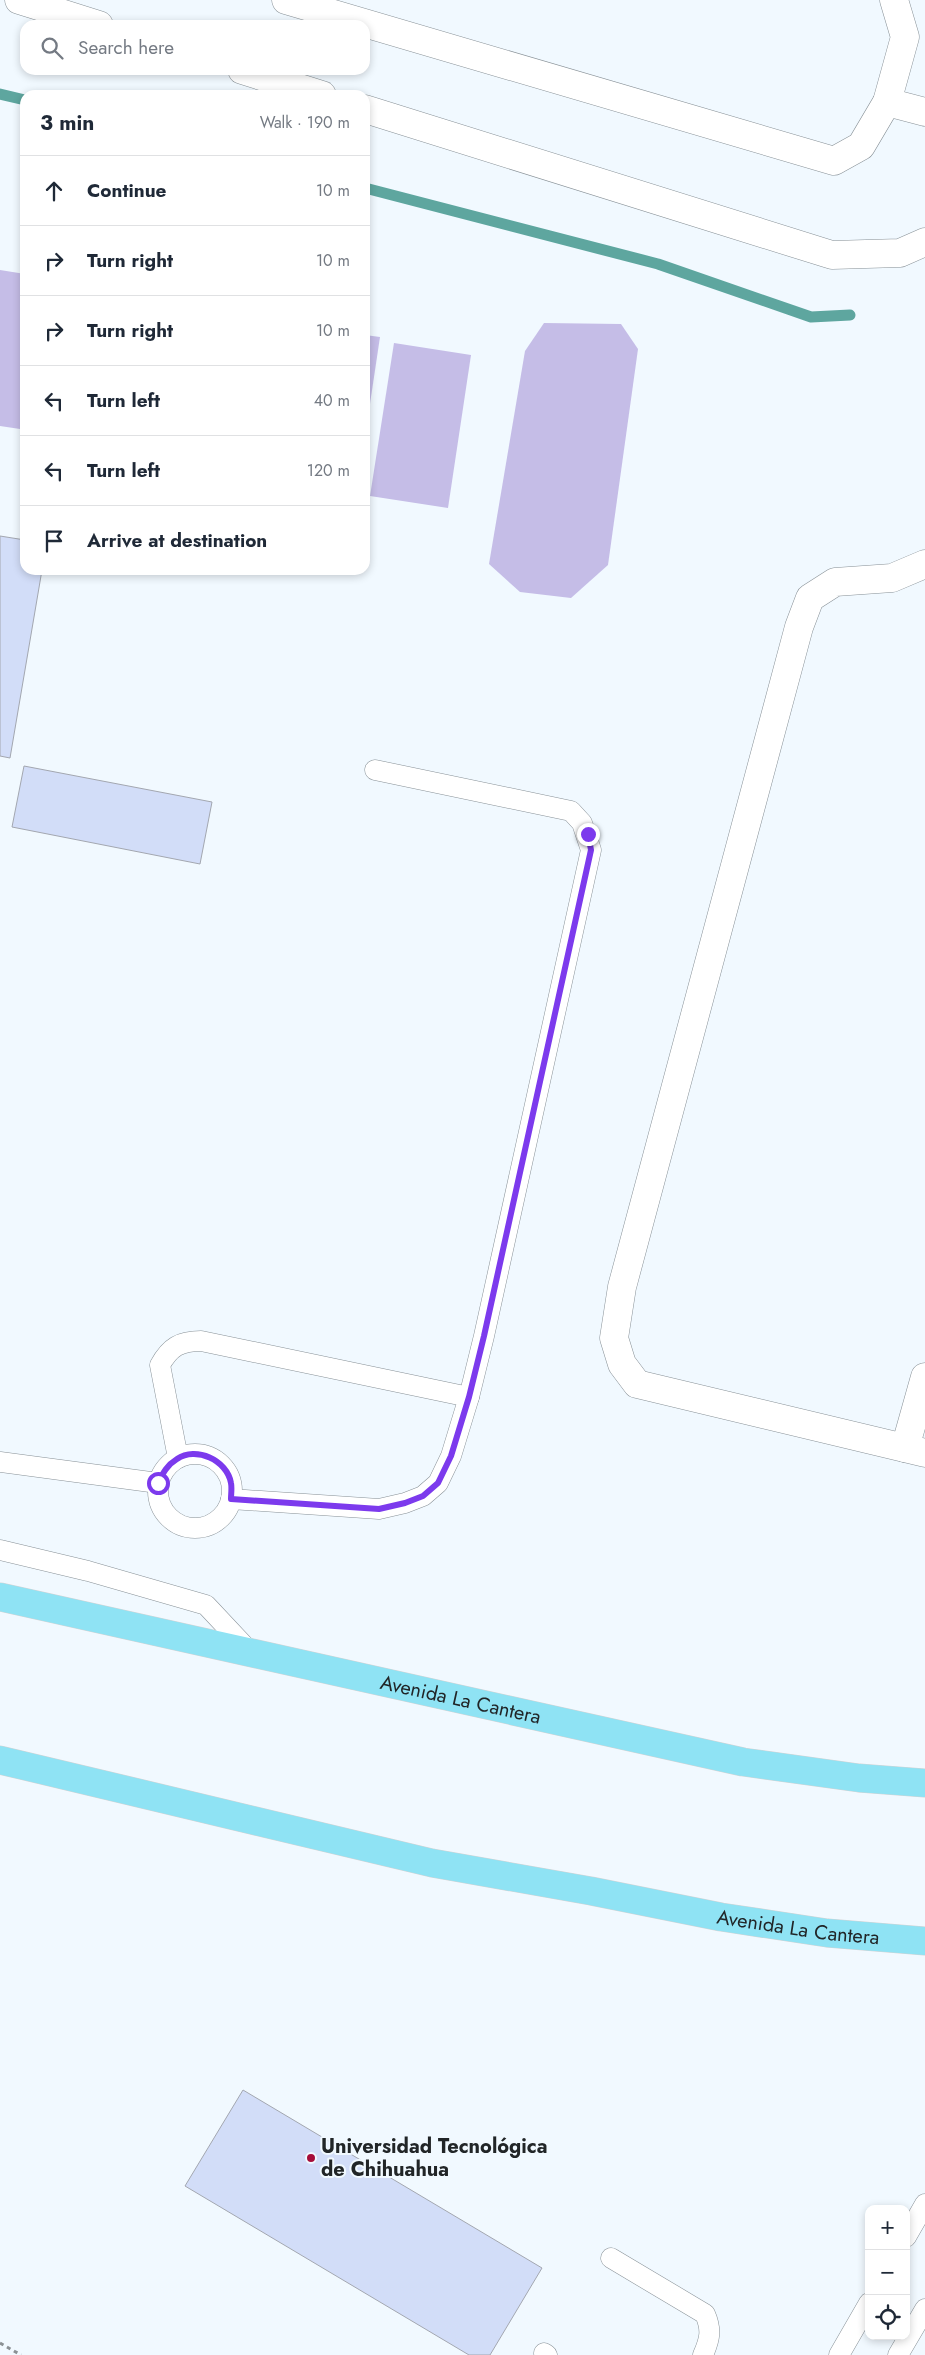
<!DOCTYPE html>
<meta charset="utf-8">
<style>
body{margin:0;font-family:Jost,sans-serif;background:#f6f6f7;color:#1f2937}
.controls{position:absolute;right:15px;bottom:15px;display:grid;overflow:hidden;border-radius:10px;box-shadow:0 2px 8px #0003}
.controls button{width:45px;height:45px;display:grid;place-items:center;padding:0;border:0;border-bottom:1px solid #e0e1e3;background:#fff;color:#1f2937;font:25px sans-serif}
.stop{position:absolute;width:15px;height:15px;margin:-11px;border:4px solid #7c3aed;border-radius:50%;background:#fff}
.stop.end{background:#7c3aed;border-color:#fff;box-shadow:0 1px 5px #0008}
.list{margin:0;padding:0;list-style:none}
h2{display:flex;justify-content:space-between;align-items:center;height:65px;margin:0;padding:0 20px;font-size:21px}
h2 small{font-size:16px;font-weight:400;color:#747a83}
.list li{display:grid;grid-template-columns:32px 1fr auto;gap:15px;align-items:center;box-sizing:border-box;height:70px;padding:0 20px;border-top:1px solid #e0e1e3}
.list b{display:block;font-size:19px;white-space:nowrap}
.list em{font-size:16px;font-style:normal;color:#747a83}
.icon{flex:none;width:28px;height:28px;fill:none;stroke:currentColor;stroke-width:2;stroke-linecap:round;stroke-linejoin:round}
.map{position:relative;flex:none;width:925px;height:2355px;overflow:hidden}
.search{position:absolute;background:#fff;box-shadow:0 2px 8px #0003;left:20px;top:20px;width:350px;height:55px;display:flex;align-items:center;gap:12px;box-sizing:border-box;padding:0 18px;border-radius:15px;color:#747a83;font-size:19px}
.panel{position:absolute;background:#fff;box-shadow:0 2px 8px #0003;left:20px;top:90px;width:350px;height:485px;border-radius:15px}
.map>svg:first-child{display:block}
.green{fill:#c5bde7}
.lines{fill:none;stroke-linecap:round;stroke-linejoin:round}
.stream{stroke:#5ea69f;stroke-width:11}
.building{fill:#d2ddf8;stroke:#a3a7b0}
.lane-casing{stroke:#889197;stroke-width:21}
.street-casing{stroke:#889197;stroke-width:29}
.primary-casing{stroke:#d3d3d4;stroke-width:29}
.path{stroke:#8b9195;stroke-width:3;stroke-dasharray:4 4;stroke-linecap:butt}
.lane{stroke:#fff;stroke-width:20}
.street{stroke:#fff;stroke-width:28}
.primary{stroke:#8fe3f4;stroke-width:28}
.route{stroke:#7c3aed;stroke-width:6}
.poi-dot{fill:#a60d3a;stroke:#f1f9ff;stroke-width:2}
.labels{text-anchor:middle;dominant-baseline:central;stroke-width:4;stroke-linejoin:round;paint-order:stroke}
.street-label{font-size:20px;fill:#212527;stroke:#f1f9ff}
.poi-label{font-size:20px;font-weight:bold;fill:#212527;stroke:#f1f9ff;text-anchor:start}
</style>
<div class="map">
<svg width="925" height="2355" viewBox="0 0 925 2355">
<rect width="100%" height="100%" fill="#f1f9ff"/>
<g class="green">
<polygon points="0,270 25,274 25,399 20,429 0,426"/>
<polygon points="544,323 621,324 638,349 608,565 571,598 520,592 489,564 525,351"/>
<polygon points="365,335 380,337 365,437"/>
<polygon points="394,343 471,355 448,508 370,496"/>
</g>
<g class="lines">
<g class="stream">
<polyline points="0,94 25,100"/>
<polyline points="365,188 658,264 811,317 850,315"/>
</g>
</g>
<g class="building">
<polygon points="0,536 25,540 25,570 42,570 10,758 0,756"/>
<polygon points="24,766 212,802 200,864 12,827"/>
<polygon points="243,2090 542,2268 490,2355 469,2355 185,2186"/>
</g>
<g class="lines">
<defs>
<g id="lane">
<circle cx="195" cy="1491" r="37"/>
<path d="M 178,1458 L 160,1365 C 170,1347 180,1341 201,1341 L 469,1397"/>
<polyline points="0,1462 158,1483"/>
<polyline points="231,1499 379,1509 405,1503 423,1496 438,1483 451,1456 469,1397 484,1336 591,850 582,823 571,811 375,770"/>
<polyline points="0,1550 88,1571 206,1605 251,1653"/>
<polyline points="906,2237 925,2204"/>
<path d="M 611,2258 L 705,2314 C 712,2330 710,2339 703,2355"/>
<polyline points="544,2353 547,2355"/>
<polyline points="839,2355 869,2303"/>
<polyline points="898,2355 925,2309"/>
</g>
<g id="street">
<polyline points="19,0 99,25"/>
<polyline points="286,0 834,161 861,146 887,102 905,37 894,0"/>
<polyline points="242,70 322,95"/>
<polyline points="887,102 925,112"/>
<polyline points="365,109 832,255 900,253 925,242"/>
<polyline points="925,564 892,578 835,582 810,598 799,627 622,1287 614,1338 622,1364 637,1384 925,1453"/>
<polyline points="905,1448 925,1377"/>
</g>
<g id="primary">
<path id="s1" d="M 0,1597 L 743,1762 L 859,1778 L 925,1783"/>
<path id="s2" d="M 0,1760 L 432,1863 L 591,1891 L 721,1917 L 827,1933 L 925,1941"/>
</g>
</defs>
<use href="#lane" class="lane-casing"/>
<use href="#street" class="street-casing"/>
<use href="#primary" class="primary-casing"/>
<polyline class="path" points="0,2343 21,2355"/>
<use href="#lane" class="lane"/>
<use href="#street" class="street"/>
<use href="#primary" class="primary"/>
</g>
<g class="lines">
<path class="route" d="M 158,1483 C 163,1473 167,1465 177,1459 C 196,1446 227,1460 231,1483 C 232,1488 231,1494 231,1499 L 379,1509 L 405,1503 L 423,1496 L 438,1483 L 451,1456 L 469,1397 L 484,1336 L 591,850 L 588,834"/>
</g>
<circle class="poi-dot" cx="311" cy="2158" r="5"/>
<g class="labels">
<g class="street-label">
<text stroke="none"><textPath href="#s1" startOffset="472">Avenida La Cantera</textPath></text>
<text stroke="none"><textPath href="#s2" startOffset="816">Avenida La Cantera</textPath></text>
</g>
<g class="poi-label">
<text x="321" y="2146">Universidad Tecnológica<tspan x="321" dy="23">de Chihuahua</tspan></text>
</g>
</g>
</svg>
<div class="controls">
<button>+</button>
<button>−</button>
<button><svg class="icon" aria-label="locate" viewBox="0 0 24 24"><circle cx="12" cy="12" r="6"/><path d="M12 2v4M12 18v4M2 12h4M18 12h4"/></svg></button>
</div>
<div class="stop" style="left:158px;top:1483px"></div>
<div class="stop end" style="left:588px;top:834px"></div>
<div class="search"><svg class="icon" aria-label="search" viewBox="0 0 24 24"><circle cx="10" cy="10" r="6"/><path d="M15 15l6 6"/></svg>Search here</div>
<section class="panel">
<h2>3 min<small>Walk · 190 m</small></h2>
<ul class="list">
<li><svg class="icon" aria-label="ahead" viewBox="0 0 24 24"><path d="M12 20V5M6 11l6-6 6 6"/></svg><div><b>Continue</b></div><em>10 m</em></li>
<li><svg class="icon" aria-label="right" viewBox="0 0 24 24"><path d="M7 20v-9h11M14 6l5 5-5 5"/></svg><div><b>Turn right</b></div><em>10 m</em></li>
<li><svg class="icon" aria-label="right" viewBox="0 0 24 24"><path d="M7 20v-9h11M14 6l5 5-5 5"/></svg><div><b>Turn right</b></div><em>10 m</em></li>
<li><svg class="icon" aria-label="left" viewBox="0 0 24 24"><path d="M17 20v-9H6M10 6l-5 5 5 5"/></svg><div><b>Turn left</b></div><em>40 m</em></li>
<li><svg class="icon" aria-label="left" viewBox="0 0 24 24"><path d="M17 20v-9H6M10 6l-5 5 5 5"/></svg><div><b>Turn left</b></div><em>120 m</em></li>
<li><svg class="icon" aria-label="arrive" viewBox="0 0 24 24"><path d="M6 21V4h12l-3 4 3 4H6"/></svg><div><b>Arrive at destination</b></div></li>
</ul>
</section>
</div>
